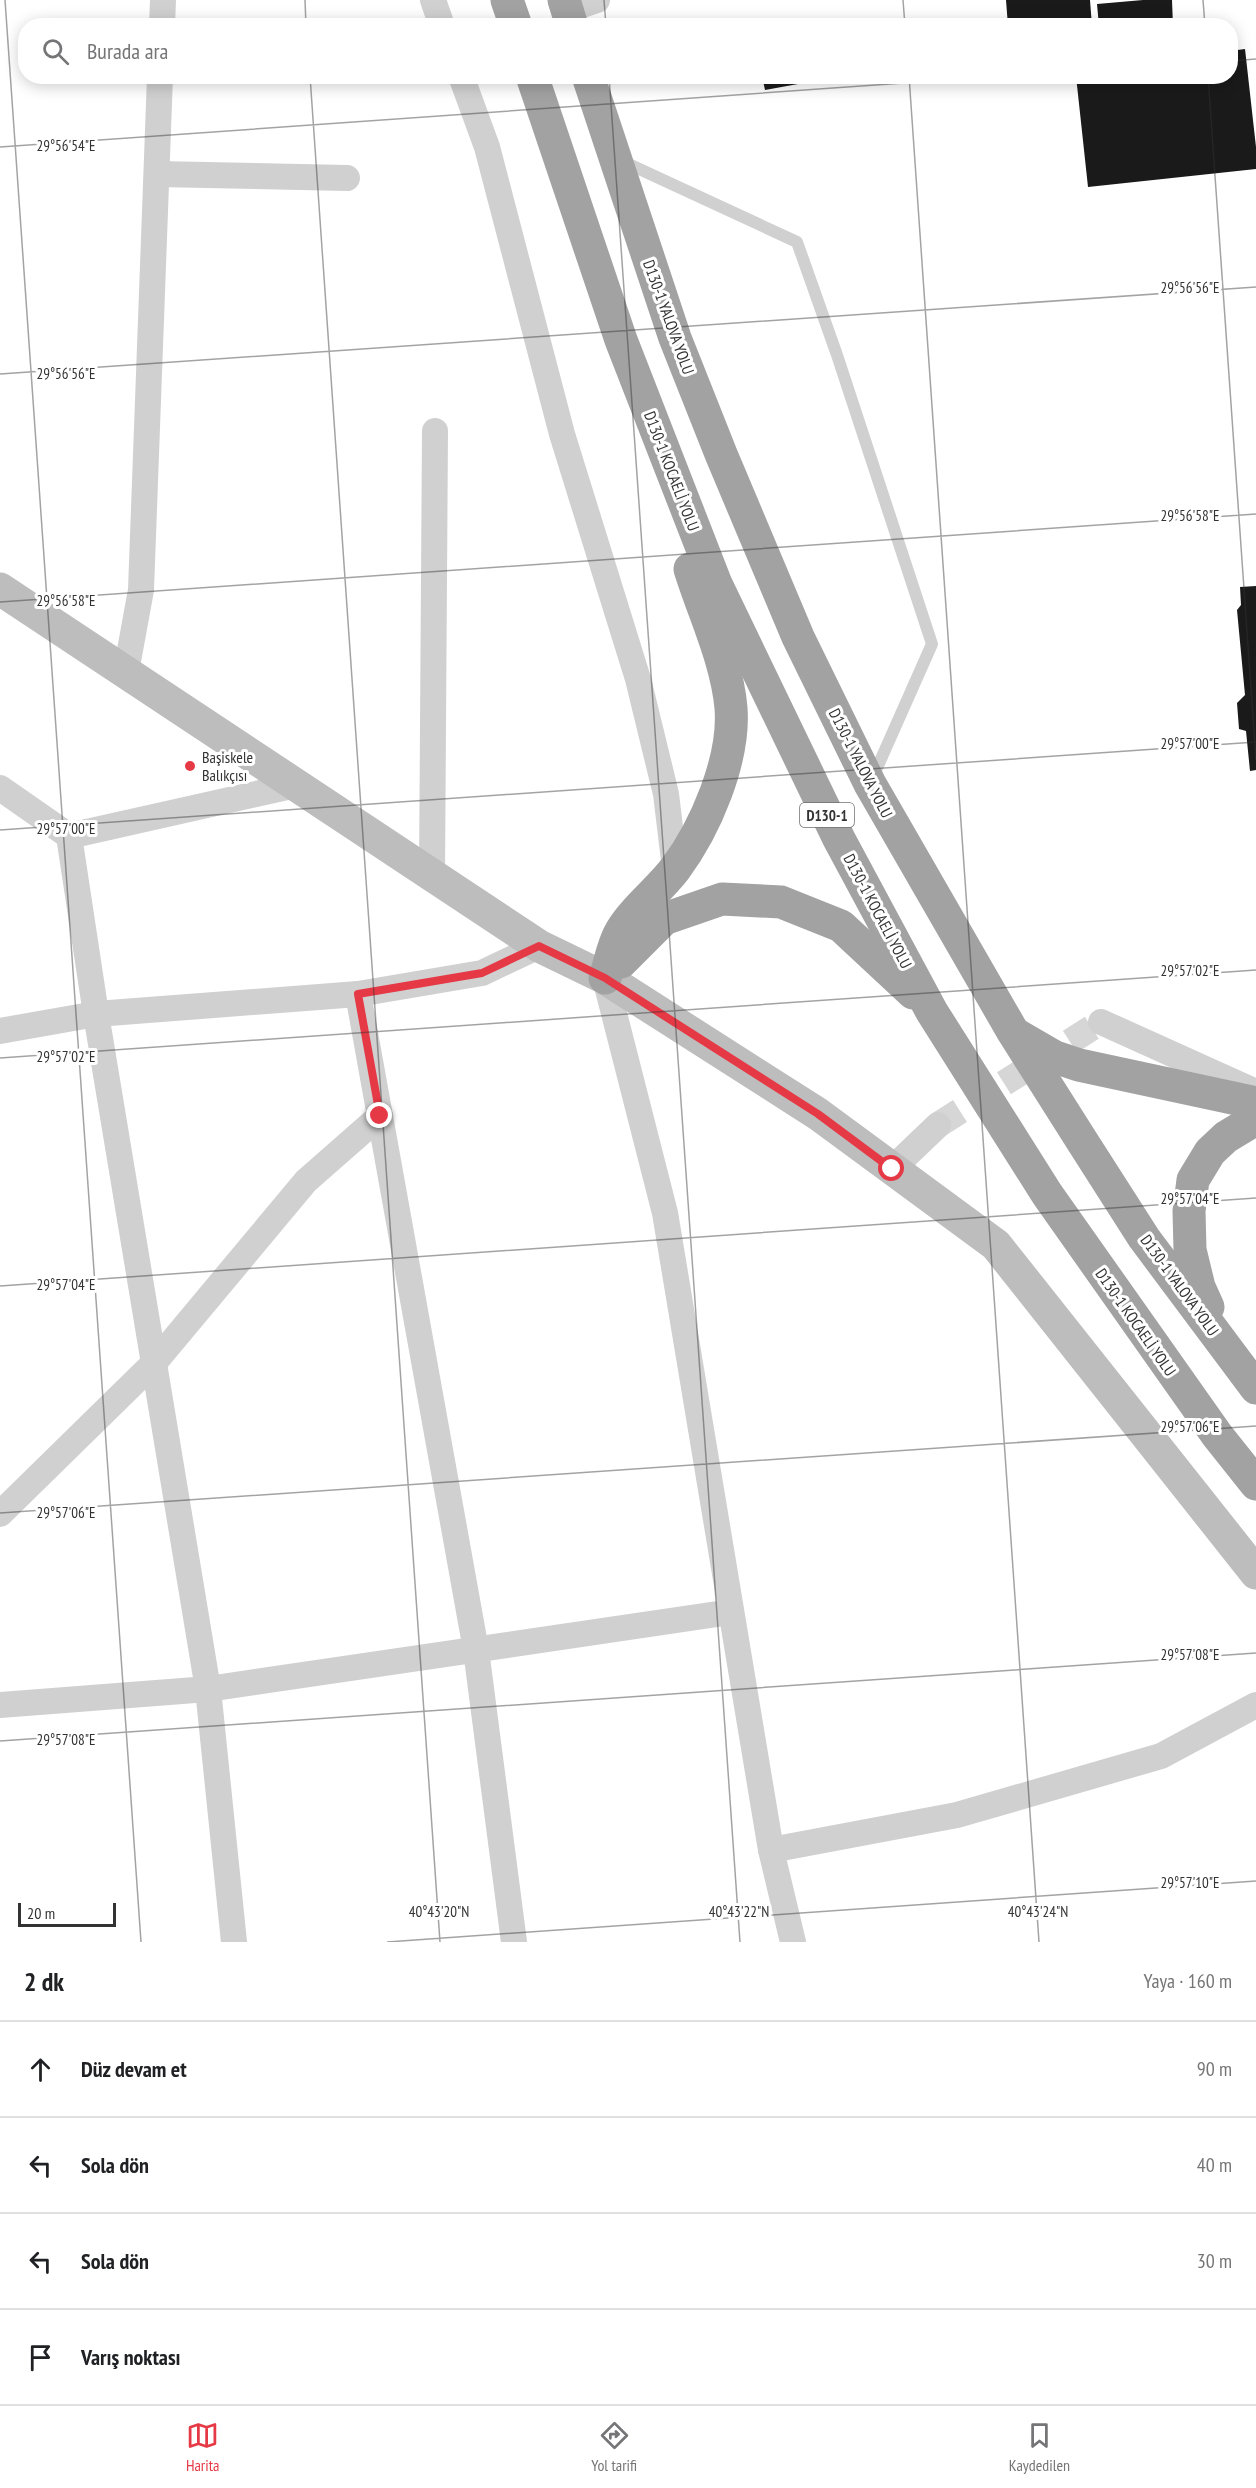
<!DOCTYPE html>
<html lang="tr">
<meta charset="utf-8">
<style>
body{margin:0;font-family:"PT Sans Narrow",sans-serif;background:#f2f2f2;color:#202124}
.scale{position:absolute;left:18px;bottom:15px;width:98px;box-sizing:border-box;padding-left:6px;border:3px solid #333;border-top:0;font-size:16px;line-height:21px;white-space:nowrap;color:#333;-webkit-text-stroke:4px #fff;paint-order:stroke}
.stop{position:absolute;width:18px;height:18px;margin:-14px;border:4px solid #e63946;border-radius:50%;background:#fff}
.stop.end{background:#e63946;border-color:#fff;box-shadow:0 2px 6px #0008}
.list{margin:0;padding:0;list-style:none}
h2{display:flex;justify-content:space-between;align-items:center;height:78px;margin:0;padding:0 24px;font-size:26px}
h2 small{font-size:20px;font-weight:400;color:#757577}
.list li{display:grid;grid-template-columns:39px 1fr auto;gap:18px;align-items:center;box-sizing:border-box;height:96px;padding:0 24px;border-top:2px solid #e0e0e0}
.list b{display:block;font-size:22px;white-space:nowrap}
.list em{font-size:20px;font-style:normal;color:#757577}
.icon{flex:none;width:33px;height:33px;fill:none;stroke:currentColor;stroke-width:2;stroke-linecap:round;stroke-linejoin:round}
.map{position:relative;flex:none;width:1256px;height:1942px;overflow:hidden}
.search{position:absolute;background:#fff;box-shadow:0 3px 15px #0003;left:18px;right:18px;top:18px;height:66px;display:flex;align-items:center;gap:15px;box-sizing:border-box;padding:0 21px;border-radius:24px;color:#757577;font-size:22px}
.sheet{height:462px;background:#fff}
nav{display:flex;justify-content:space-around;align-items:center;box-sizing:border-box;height:84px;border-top:2px solid #e0e0e0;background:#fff;font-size:16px;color:#757577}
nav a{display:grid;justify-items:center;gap:3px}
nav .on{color:#e63946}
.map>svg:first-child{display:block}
.building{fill:#1a1a1a}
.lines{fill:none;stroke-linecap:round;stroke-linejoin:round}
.minor-tunnel{stroke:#d6d6d6;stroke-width:26;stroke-dasharray:26 13;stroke-linecap:butt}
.service{stroke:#d0d0d0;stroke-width:12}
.minor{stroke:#d0d0d0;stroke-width:26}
.secondary{stroke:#bdbdbd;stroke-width:33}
.trunk{stroke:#a2a2a2;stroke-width:33}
.route{stroke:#e63946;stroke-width:8}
.ticks{fill:none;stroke:#333;stroke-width:1.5;stroke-opacity:0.45}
.poi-dot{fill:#e63946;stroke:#fff;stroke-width:2}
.labels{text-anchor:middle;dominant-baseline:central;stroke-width:6;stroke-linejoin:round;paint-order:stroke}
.shield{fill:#fff;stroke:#707070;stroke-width:1.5}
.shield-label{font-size:15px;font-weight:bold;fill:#333}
.street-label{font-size:16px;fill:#333;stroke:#fff}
.poi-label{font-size:16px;fill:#333;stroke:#fff;text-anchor:start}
.ticks-label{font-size:15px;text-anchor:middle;fill:#333;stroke:#fff;stroke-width:6;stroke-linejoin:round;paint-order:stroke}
</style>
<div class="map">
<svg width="1256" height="1942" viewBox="0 0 1256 1942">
<rect width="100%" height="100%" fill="#fff"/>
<g class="building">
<polygon points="1006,0 1090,0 1092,26 1008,26"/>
<polygon points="1143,0 1172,0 1173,26 1099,26 1097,4"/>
<polygon points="1245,49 1256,147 1256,169 1088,187 1076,76 1230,76 1230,51"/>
<polygon points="762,76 796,76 798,84 765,90"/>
<polygon points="1256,586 1256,770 1250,771 1246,731 1239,729 1237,703 1245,695 1237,610 1241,605 1240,587"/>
</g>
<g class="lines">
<polyline class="minor-tunnel" points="938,1125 1101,1022"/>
<polyline class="service" points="622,161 797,242 837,355 932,644 873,777"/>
<g class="minor">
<polyline points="433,0 442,26"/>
<polyline points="568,10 597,0"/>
<polyline points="162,26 163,0"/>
<polyline points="461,76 487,147 562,434 638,679 666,794 675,869"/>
<polyline points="157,174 347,178"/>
<polyline points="126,672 141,590 160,76"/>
<polyline points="0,788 69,836 96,1014 208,1689 234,1942"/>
<polyline points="69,836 296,785"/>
<polyline points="432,875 435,431"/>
<polyline points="605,978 665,1213 771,1850 793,1942"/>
<polyline points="358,994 476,1650 514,1942"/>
<polyline points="1101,1022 1256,1092"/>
<polyline points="0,1031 96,1014 358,994 482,973 539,946"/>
<polyline points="892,1169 938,1125"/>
<polyline points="0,1514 155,1362 306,1181 380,1116"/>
<polyline points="0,1705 208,1689 731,1612"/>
<polyline points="771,1850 957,1815 1161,1756 1256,1705"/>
</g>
<polyline class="secondary" points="0,589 539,946 605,978 818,1114 996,1245 1256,1573"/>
<g class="trunk">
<polyline points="507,0 516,26"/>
<polyline points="564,0 572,26"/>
<polyline points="532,76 621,340 716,584 839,839 932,1012 1047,1194 1217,1435 1256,1484"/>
<polyline points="588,76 675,338 721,454 798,637 870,784 1013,1032 1082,1141 1144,1238 1256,1388"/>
<polyline points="621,962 664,919 722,899 781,902 841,926 913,993"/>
<path d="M 605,978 C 610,963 613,944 621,931 C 633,910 660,889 675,869 C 705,829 735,760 731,708 C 727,661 704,614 690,569"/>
<polyline points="1017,1035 1055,1057 1079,1065 1256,1103"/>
<polyline points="1208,1307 1199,1287 1190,1250 1189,1211 1193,1180 1210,1152 1226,1137 1256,1119"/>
</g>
</g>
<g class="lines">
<polyline class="route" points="380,1116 358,994 482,973 539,946 605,978 818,1114 892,1169"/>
</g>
<path class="ticks" d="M 5,0 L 141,1942M 305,0 L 306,26M 604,0 L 606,26M 903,0 L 905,26M 1203,0 L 1205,26M 1230,61 L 1256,59M 310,76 L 440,1942M 609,76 L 740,1942M 909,76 L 1039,1942M 1208,76 L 1256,760M 0,147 L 1003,76M 0,374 L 1256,287M 0,602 L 1256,514M 0,830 L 1256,742M 0,1058 L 1256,970M 0,1286 L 1256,1198M 0,1513 L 1256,1426M 0,1741 L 1256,1653M 387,1942 L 1256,1881"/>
<circle class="poi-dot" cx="190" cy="766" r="6"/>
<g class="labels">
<rect class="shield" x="800" y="803" width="54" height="24" rx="4.5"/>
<g class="shield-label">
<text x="827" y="815">D130-1</text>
</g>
<g class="street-label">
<text transform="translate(669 317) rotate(70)">D130-1 YALOVA YOLU</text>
<text transform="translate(672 471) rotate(69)">D130-1 KOCAELİ YOLU</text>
<text transform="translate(861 763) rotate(63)">D130-1 YALOVA YOLU</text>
<text transform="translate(878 911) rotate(62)">D130-1 KOCAELİ YOLU</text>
<text transform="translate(1180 1285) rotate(54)">D130-1 YALOVA YOLU</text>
<text transform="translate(1136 1322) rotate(55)">D130-1 KOCAELİ YOLU</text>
</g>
<g class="poi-label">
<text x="202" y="757">Başiskele<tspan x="202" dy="18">Balıkçısı</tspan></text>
</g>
</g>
<g class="ticks-label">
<text x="66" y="151">29°56'54"E</text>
<text x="1190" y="293">29°56'56"E</text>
<text x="66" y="379">29°56'56"E</text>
<text x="1190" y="521">29°56'58"E</text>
<text x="66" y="606">29°56'58"E</text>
<text x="1190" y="749">29°57'00"E</text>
<text x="66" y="834">29°57'00"E</text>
<text x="1190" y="976">29°57'02"E</text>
<text x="66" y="1062">29°57'02"E</text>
<text x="1190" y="1204">29°57'04"E</text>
<text x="66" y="1290">29°57'04"E</text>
<text x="1190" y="1432">29°57'06"E</text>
<text x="66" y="1518">29°57'06"E</text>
<text x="1190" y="1660">29°57'08"E</text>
<text x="66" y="1745">29°57'08"E</text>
<text x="1190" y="1888">29°57'10"E</text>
<text x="439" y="1917">40°43'20"N</text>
<text x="739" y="1917">40°43'22"N</text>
<text x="1038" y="1917">40°43'24"N</text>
</g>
</svg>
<div class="scale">20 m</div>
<div class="stop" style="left:892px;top:1169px"></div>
<div class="stop end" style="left:380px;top:1116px"></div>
<div class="search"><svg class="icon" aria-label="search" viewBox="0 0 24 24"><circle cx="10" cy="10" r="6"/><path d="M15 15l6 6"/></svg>Burada ara</div>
</div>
<section class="sheet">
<h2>2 dk<small>Yaya · 160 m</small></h2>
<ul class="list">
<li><svg class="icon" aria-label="ahead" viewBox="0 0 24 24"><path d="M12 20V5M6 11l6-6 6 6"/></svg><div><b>Düz devam et</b></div><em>90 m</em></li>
<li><svg class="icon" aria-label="left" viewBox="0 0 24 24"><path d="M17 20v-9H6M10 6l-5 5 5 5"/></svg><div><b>Sola dön</b></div><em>40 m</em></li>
<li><svg class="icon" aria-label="left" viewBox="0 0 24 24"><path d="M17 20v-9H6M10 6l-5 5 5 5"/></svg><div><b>Sola dön</b></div><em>30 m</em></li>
<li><svg class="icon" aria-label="arrive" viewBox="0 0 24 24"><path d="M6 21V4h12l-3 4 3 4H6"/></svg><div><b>Varış noktası</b></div></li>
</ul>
</section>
<nav>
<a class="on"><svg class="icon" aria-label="map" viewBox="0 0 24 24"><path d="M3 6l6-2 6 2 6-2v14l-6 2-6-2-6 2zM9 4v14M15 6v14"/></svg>Harita</a>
<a><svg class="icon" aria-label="directions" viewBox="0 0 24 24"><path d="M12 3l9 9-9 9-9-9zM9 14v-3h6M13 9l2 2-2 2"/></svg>Yol tarifi</a>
<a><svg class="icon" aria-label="saved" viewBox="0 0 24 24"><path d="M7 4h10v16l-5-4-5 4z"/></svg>Kaydedilen</a>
</nav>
